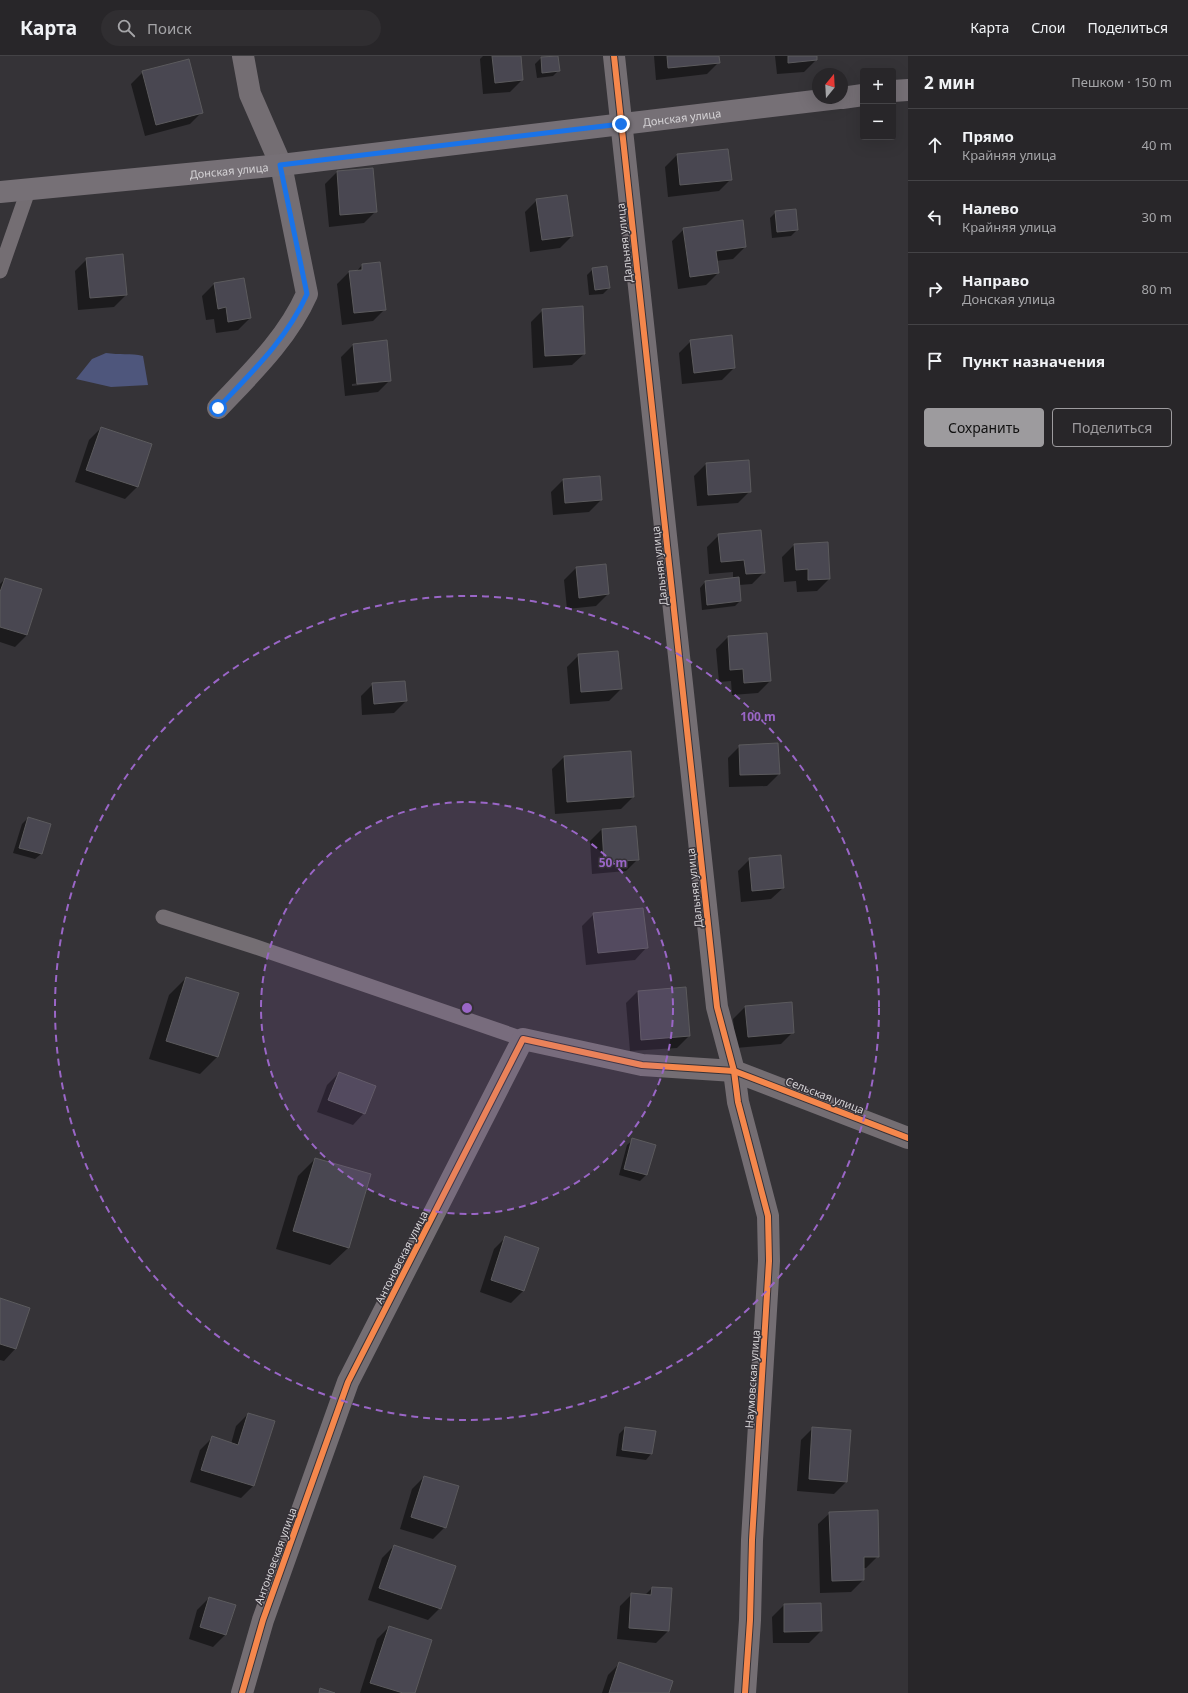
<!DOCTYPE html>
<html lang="ru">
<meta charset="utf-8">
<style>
body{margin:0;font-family:"Noto Sans",sans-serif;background:#302e31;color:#f1f3f6}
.controls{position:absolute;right:12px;top:12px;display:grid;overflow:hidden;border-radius:4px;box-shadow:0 4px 16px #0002}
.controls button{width:36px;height:36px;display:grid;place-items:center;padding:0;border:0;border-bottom:1px solid #444346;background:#282629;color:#f1f3f6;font:20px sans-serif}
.compass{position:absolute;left:812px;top:12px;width:36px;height:36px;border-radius:50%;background:#282629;box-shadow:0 4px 16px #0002;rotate:18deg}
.stop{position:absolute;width:12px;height:12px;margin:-9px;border:3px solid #1a73e8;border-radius:50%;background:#fff}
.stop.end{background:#1a73e8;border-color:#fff;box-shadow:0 1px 4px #0008}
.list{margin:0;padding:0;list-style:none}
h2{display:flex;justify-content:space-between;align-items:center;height:52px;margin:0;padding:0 16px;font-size:17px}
h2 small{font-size:13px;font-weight:400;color:#a5a5a8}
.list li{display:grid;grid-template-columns:26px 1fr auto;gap:12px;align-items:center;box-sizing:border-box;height:72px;padding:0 16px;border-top:1px solid #444346}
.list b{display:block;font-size:15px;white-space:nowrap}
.list p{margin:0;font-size:13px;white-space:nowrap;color:#a5a5a8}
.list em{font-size:13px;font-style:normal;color:#a5a5a8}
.actions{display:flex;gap:8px;padding:12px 16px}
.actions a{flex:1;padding:9px 0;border:1px solid #9d9b9e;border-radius:4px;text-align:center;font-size:14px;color:#9d9b9e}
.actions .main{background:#9d9b9e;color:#111}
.icon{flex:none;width:22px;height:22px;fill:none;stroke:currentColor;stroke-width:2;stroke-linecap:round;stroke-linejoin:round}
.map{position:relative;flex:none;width:908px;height:1637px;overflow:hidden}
header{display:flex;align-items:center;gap:24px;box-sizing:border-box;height:56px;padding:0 20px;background:#282629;border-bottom:1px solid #444346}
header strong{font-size:19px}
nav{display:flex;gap:22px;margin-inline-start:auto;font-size:14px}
.search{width:280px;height:36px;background:#302e31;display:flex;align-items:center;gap:10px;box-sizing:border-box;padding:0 14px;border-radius:22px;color:#a5a5a8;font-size:15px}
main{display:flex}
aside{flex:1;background:#282629}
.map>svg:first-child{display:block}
.water{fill:#4e567c}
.shadow{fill:#0007;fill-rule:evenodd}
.building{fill:#494751;stroke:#5b5a5d}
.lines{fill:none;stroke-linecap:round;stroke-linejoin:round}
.lane{stroke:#746e73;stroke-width:15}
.street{stroke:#746e73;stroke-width:22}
.secondary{stroke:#767076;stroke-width:22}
.cycleway-casing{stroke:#363238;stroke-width:8}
.cycleway{stroke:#f5874c;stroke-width:6}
.route{stroke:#1a73e8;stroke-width:5}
.ring{fill:none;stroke:#9a66c7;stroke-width:2;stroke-dasharray:7 5}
.labels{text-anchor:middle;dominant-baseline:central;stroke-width:3;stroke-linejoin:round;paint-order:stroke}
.street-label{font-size:11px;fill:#d5d3d6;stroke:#363238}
.centre{fill:#9a66c7;stroke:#363238;stroke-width:2}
.ring-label{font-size:12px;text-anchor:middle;font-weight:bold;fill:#9a66c7;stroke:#363238;stroke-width:3;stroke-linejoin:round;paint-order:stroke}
</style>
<header>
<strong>Карта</strong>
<div class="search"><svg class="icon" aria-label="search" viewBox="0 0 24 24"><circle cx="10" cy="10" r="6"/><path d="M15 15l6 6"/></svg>Поиск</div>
<nav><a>Карта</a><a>Слои</a><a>Поделиться</a></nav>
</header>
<main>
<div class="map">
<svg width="908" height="1637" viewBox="0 0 908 1637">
<rect width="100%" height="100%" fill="#353337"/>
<path class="water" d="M 106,297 C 119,299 131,297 143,300 L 148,329 L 111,331 L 76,323 L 92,303 Z"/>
<g class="shadow">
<polygon points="483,0 520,0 522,24 510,36 483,38 480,3"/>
<polygon points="557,0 559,14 553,20 537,22 535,8 541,2"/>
<polygon points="654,0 718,0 719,6 707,18 656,24"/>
<polygon points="775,0 816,0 816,4 804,16 777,18"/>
<polygon points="143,16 202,56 190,68 145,80 131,28"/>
<polygon points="677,99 731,123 719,135 668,141 665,111"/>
<polygon points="337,116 376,155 364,167 329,171 325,128"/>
<polygon points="537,144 572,180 560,192 530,196 525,156"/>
<polygon points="795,154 797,174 791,180 772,182 770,162 776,156"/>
<polygon points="684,173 745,191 733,203 716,205 718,217 706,229 678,233 672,185"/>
<polygon points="87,203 126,239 114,251 78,254 75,215"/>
<polygon points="379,207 385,253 373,265 342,269 337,228 349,216 356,216 362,209"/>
<polygon points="593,213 609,232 603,238 589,239 587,219"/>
<polygon points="214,228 250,262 238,274 216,277 214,263 206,264 202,240"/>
<polygon points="543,254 584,298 572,309 533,312 531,266"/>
<polygon points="691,285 734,312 722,324 682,328 679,297"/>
<path d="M 353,289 L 390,324 L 378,336 L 345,340 L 341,301 ZM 378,325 L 378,327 L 352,330 L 352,328 Z"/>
<polygon points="101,372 151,388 137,431 125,443 75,426 89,384"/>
<polygon points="706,408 750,435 738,447 697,450 694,420"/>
<polygon points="563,424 601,444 589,456 553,459 551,436"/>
<polygon points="719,479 764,516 752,528 739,529 740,545 735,550 702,554 700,532 705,526 733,523 733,516 709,518 707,491"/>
<polygon points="794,489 829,523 817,535 797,536 796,525 784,526 782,501"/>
<polygon points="605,509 608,538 596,550 567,553 564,524 576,512"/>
<polygon points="5,523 27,579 15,591 0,586 0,528"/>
<polygon points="728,581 770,625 758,637 732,639 731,625 719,626 716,593"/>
<polygon points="579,599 621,633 609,645 570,648 567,611"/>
<polygon points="373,628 406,645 394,657 362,659 361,640"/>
<polygon points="740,690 779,718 767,730 729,731 728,702"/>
<polygon points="630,696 633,741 621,753 555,758 552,713 564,701"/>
<polygon points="28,762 41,798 35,803 13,797 22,768"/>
<polygon points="636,771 638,803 626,815 592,818 590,785 602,773"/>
<polygon points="750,803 783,832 771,843 741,846 738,815"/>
<polygon points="594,858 646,892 635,904 586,909 582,870"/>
<polygon points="186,922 217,1001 200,1018 149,1003 169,939"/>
<polygon points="638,935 689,980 677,992 630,995 626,947"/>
<polygon points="745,951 793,976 781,988 736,992 733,963"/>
<polygon points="339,1017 364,1057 353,1069 317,1056 327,1029"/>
<polygon points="633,1084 654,1090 646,1119 640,1125 619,1119 627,1089"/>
<polygon points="315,1103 348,1192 330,1209 276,1193 298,1120"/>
<polygon points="506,1181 537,1192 523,1235 511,1247 480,1236 494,1193"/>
<polygon points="0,1243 29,1253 15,1293 4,1305 0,1304"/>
<polygon points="248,1358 274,1366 253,1430 241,1442 190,1426 200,1394 212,1382 231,1388 236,1370"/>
<polygon points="625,1372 654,1376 651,1398 646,1404 616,1400 619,1378"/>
<polygon points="813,1372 846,1426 834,1438 797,1435 801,1384"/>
<polygon points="424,1421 445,1471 433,1483 400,1473 412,1433"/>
<polygon points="830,1457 878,1500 866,1512 863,1512 863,1524 851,1536 820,1537 818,1468"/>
<polygon points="394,1490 440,1552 428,1564 368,1544 382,1502"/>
<polygon points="652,1532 668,1575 656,1587 617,1583 620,1550 632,1538 645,1539"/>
<polygon points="209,1542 225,1579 213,1591 189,1583 197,1554"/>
<polygon points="784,1549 821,1575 809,1587 773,1587 772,1561"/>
<polygon points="389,1571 414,1637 360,1637 377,1583"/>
<polygon points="620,1607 668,1637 602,1637 608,1619"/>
</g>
<g class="building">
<polygon points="492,0 521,0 523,24 495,27"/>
<polygon points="558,0 560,15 542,17 541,1"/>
<polygon points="667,0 719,0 720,7 668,12"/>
<polygon points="788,0 817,0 817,4 788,7"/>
<polygon points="189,3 203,57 156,69 142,15"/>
<polygon points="728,93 732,124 680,129 677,98"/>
<polygon points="373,112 377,156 340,159 337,115"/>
<polygon points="567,139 573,180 542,184 536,143"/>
<polygon points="796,153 798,174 777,176 775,155"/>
<polygon points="743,164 746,191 716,195 719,217 690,221 683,172"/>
<polygon points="123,198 127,239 90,242 86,202"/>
<polygon points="380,206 386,254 354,257 349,215 362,214 362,208"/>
<polygon points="607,210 610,232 595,234 592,212"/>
<polygon points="244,222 251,262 228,266 226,251 218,253 214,227"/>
<polygon points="583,250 585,298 545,300 542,253"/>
<polygon points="732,279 735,312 694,317 690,284"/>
<polygon points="387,284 391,325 357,328 353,288"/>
<polygon points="101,371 152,388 138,431 86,414"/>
<polygon points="749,404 751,436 708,439 706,407"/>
<polygon points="600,420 602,444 565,447 563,423"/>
<polygon points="761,474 765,517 746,518 744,504 721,506 718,478"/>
<polygon points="828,486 830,523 808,524 808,513 796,514 794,488"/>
<polygon points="606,508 609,538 579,542 576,511"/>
<polygon points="739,521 741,545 707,549 705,525"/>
<polygon points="5,522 42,533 27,579 0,571 0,536"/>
<polygon points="767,577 771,625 744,627 743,613 730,614 728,580"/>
<polygon points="618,595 622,633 581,636 578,598"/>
<polygon points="405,625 407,645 374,648 372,627"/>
<polygon points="778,687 780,718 740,719 739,689"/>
<polygon points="631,695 634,741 567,746 564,700"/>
<polygon points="28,761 51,768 42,798 19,792"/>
<polygon points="636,770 639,804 604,806 602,773"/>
<polygon points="781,799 784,832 752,835 749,802"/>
<polygon points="643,852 648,892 598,897 593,857"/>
<polygon points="186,921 239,937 218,1001 166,985"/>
<polygon points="686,931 690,980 641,984 638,935"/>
<polygon points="792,946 794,977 748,981 745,950"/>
<polygon points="339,1016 376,1030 365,1058 328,1044"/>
<polygon points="632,1082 656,1089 647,1119 624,1113"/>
<polygon points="315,1102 371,1118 349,1192 293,1175"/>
<polygon points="505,1180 539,1192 524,1235 491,1224"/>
<polygon points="0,1242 30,1252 16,1293 0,1288"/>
<polygon points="248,1357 275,1365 254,1430 201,1414 212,1380 238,1389"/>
<polygon points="625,1371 656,1375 652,1398 622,1394"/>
<polygon points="812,1371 851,1374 847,1426 809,1423"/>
<polygon points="424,1420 459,1430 446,1472 411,1461"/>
<polygon points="878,1454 879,1501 864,1501 864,1524 832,1525 829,1456"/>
<polygon points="394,1489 456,1510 441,1553 379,1532"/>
<polygon points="652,1531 672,1532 669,1575 629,1572 631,1537 651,1539"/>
<polygon points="209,1541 236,1549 226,1579 200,1571"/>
<polygon points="821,1547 822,1575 784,1576 784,1548"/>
<polygon points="389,1570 432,1584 415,1637 403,1637 370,1627"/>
<polygon points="619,1606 673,1625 669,1637 609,1637"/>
<polygon points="320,1632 335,1637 319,1637"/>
</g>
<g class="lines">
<g class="lane">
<polyline points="0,215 29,132"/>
<polyline points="163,861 253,890 523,983"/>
</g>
<g class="street">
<polyline points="614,0 717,951 734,1015 738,1046 768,1160 769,1205 752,1484 750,1564 745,1637"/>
<path d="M 218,352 C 251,317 287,283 307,238 L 281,109 L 250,38 L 243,0"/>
<polyline points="242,1637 263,1564 348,1326 523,983 642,1009 734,1015 908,1082"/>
</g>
<g class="secondary">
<polyline points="893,35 908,34"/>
<polyline points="842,42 863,39"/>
<path id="s1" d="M 0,136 L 281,109 L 839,42"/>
</g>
<defs>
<g id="cycleway">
<polyline points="614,0 717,951 734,1015 738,1046 768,1160 769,1205 752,1484 750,1564 745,1637"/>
<polyline points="242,1637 263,1564 348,1326 523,983 642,1009 734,1015 908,1082"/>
</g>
</defs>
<use href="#cycleway" class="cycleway-casing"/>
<use href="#cycleway" class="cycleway"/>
</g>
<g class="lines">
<path class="route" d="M 218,352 C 251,317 287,283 307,238 L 280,109 L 621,68"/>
</g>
<circle cx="467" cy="952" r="206" fill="#9a66c7" fill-opacity=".12"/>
<g class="ring">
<circle cx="467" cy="952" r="206"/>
<circle cx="467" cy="952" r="412"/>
</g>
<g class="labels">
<g class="street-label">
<text stroke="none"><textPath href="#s1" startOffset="686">Донская улица</textPath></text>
<text stroke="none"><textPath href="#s1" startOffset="230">Донская улица</textPath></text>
<text transform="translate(624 187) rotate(-96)">Дальняя улица</text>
<text transform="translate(659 510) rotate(-96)">Дальняя улица</text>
<text transform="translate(694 832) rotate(-96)">Дальняя улица</text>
<text transform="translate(825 1039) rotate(21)">Сельская улица</text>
<text transform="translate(401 1201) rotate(-63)">Антоновская улица</text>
<text transform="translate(752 1323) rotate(-86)">Наумовская улица</text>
<text transform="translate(275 1500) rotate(-70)">Антоновская улица</text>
</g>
</g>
<circle cx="467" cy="952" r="6" class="centre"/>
<g class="ring-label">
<text x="758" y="665">100 m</text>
<text x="613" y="811">50 m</text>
</g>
</svg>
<div class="controls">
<button>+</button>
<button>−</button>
</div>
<svg class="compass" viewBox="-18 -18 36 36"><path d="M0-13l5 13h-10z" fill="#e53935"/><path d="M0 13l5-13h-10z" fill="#a5a5a8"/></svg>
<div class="stop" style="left:218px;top:352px"></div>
<div class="stop end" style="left:621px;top:68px"></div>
</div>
<aside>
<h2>2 мин<small>Пешком · 150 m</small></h2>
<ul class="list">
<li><svg class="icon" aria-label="ahead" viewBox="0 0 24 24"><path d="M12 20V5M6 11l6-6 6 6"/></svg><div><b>Прямо</b><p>Крайняя улица</p></div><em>40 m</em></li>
<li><svg class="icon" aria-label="left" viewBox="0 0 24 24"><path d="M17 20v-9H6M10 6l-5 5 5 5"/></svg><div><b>Налево</b><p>Крайняя улица</p></div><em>30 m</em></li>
<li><svg class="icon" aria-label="right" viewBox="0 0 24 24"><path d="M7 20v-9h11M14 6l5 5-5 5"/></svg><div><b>Направо</b><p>Донская улица</p></div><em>80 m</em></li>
<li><svg class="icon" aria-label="arrive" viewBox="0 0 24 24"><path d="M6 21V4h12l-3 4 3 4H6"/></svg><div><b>Пункт назначения</b></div></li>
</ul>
<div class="actions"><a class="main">Сохранить</a><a>Поделиться</a></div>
</aside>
</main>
